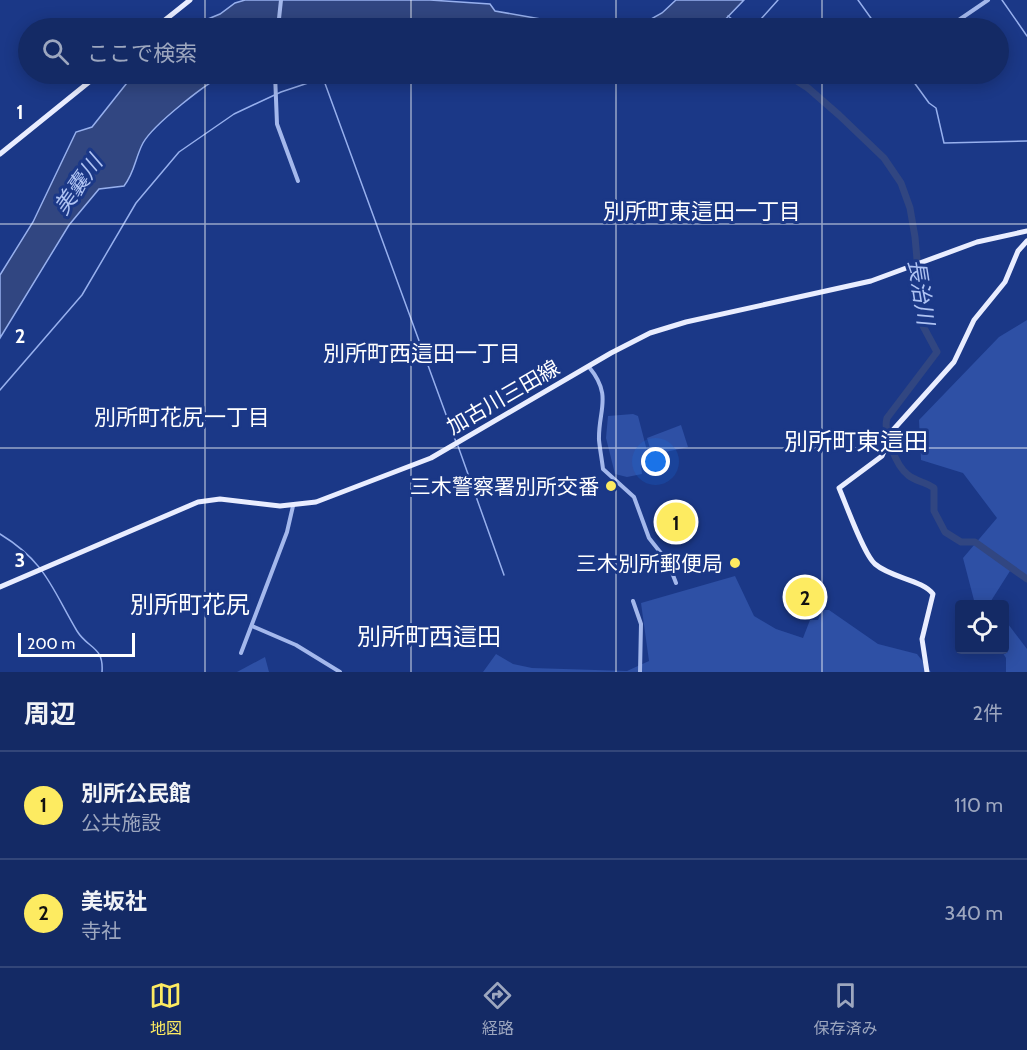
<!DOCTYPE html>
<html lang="ja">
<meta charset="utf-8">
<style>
body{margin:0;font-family:Cabin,"Noto Sans JP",sans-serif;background:#1d326b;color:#f1f3f6}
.controls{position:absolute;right:18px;bottom:18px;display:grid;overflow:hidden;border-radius:6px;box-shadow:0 3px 15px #0003}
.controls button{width:54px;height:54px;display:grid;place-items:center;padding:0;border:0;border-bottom:2px solid #334679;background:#142a65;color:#f1f3f6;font:30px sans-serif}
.scale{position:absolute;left:18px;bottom:15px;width:117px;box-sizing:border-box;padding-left:6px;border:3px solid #fff;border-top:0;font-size:16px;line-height:21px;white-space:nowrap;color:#fff;-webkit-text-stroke:4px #1b3887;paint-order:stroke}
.you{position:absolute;left:656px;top:462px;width:21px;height:21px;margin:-15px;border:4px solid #fff;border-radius:50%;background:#1a73e8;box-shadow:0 0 0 9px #1a73e833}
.badge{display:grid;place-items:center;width:39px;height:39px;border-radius:50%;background:#fdeb61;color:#111;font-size:20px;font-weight:700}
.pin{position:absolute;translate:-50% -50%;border:3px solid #fff;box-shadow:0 2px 6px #0006}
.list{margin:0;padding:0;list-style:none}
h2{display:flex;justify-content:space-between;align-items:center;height:78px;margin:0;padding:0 24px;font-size:26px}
h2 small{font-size:20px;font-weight:400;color:#9da7bf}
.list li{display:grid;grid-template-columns:39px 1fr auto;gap:18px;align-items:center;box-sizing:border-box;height:108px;padding:0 24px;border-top:2px solid #334679}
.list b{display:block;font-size:22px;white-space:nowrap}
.list p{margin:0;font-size:20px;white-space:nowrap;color:#9da7bf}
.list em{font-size:20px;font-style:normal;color:#9da7bf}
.icon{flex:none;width:33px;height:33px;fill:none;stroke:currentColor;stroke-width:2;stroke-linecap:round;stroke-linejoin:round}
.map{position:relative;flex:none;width:1027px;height:672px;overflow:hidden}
.search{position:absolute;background:#142a65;box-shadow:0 3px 15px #0003;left:18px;right:18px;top:18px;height:66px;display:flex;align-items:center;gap:15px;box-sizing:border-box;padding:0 21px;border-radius:33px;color:#9da7bf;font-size:22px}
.sheet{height:294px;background:#142a65}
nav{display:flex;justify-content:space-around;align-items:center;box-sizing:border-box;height:84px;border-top:2px solid #334679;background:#142a65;font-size:16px;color:#9da7bf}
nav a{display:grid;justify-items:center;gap:3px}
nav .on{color:#fdeb61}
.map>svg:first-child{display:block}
.green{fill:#2e50a5}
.water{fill:#314681;stroke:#97b0ee;stroke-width:1.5}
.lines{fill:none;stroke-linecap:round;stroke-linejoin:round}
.stream{stroke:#97b0ee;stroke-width:1.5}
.river{stroke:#314681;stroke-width:7}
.minor{stroke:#a4b8ec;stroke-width:4}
.major{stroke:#e9edff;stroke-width:5}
.grid{fill:none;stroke:#fff;stroke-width:1.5;stroke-opacity:0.55}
.poi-dot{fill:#fdeb61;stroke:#1b3887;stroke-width:2}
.labels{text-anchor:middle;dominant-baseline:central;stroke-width:6;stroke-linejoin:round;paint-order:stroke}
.street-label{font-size:21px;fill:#fff;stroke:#1b3887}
.poi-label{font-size:21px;fill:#fff;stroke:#1b3887;text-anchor:end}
.water-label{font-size:22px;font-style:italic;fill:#afc3f3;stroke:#1b3887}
.neighbourhood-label{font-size:22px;fill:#fff;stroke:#1b3887}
.quarter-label{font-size:24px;fill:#fff;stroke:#1b3887}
.grid-label{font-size:20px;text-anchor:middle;font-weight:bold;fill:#fff;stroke:#1b3887;stroke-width:6;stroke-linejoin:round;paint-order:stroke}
</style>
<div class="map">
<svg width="1027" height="672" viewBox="0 0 1027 672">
<rect width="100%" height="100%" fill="#1b3887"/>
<g class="green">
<polygon points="1027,320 1027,579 1010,571 989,604 975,604 963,558 997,518 963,473 921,460 919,420 999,337"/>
<polygon points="633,414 638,416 651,466 641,465 642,474 627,477 615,474 606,438 608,416"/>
<polygon points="681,425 688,447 652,455 647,438"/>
<polygon points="735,576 754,616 776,629 803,638 810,620 818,620 822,610 829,610 878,644 917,654 931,672 483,672 496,654 513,664 532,668 627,671 649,661 641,603"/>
<polygon points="1005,620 1027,649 1027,672 1006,672 1006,658 1001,650 1004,650"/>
<polygon points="265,657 269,672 237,672"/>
</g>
<g class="water">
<polygon points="245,0 430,0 490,4 495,11 552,21 564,28 186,28 220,14 235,3"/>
<polygon points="676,0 744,0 717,28 635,28 662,13"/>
<path d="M 134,74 L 226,74 C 207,82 153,125 143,143 C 135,158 135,172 124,186 L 99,189 L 69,225 L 0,338 L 0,275 L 33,222 L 76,132 L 92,127 Z"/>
<polygon points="496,74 626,74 572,82 502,77"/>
</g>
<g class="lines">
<g class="stream">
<polyline points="858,0 878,28"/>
<polyline points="1002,0 1027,36"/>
<polyline points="728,16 744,28"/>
<polyline points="753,28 778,0"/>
<polyline points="908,74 929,103 936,108 944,143 1027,141"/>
<polyline points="0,390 82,295 136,203 179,152 234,114 281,92 323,78 456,442"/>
<polyline points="458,446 504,575"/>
<path d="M 0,534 C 46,562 52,589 77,631 C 88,649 104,646 102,672"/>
</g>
<path class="river" d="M 786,74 L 808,88 L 839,115 L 884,158 L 901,183 L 910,208 L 915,237 L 923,326 L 937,352 L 887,418 C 883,432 896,466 908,475 C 915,481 926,482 934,488 L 934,511 L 945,532 L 961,542 L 975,542 L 1027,579"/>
<g class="minor">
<polyline points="950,26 988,0"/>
<polyline points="278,28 281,0"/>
<polyline points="275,74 277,124 298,181"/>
<path d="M 589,367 C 613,396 598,410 599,440 C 600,450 602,460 603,469 L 634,497 L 649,538 L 668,562 L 676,583"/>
<polyline points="633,601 641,624 640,672"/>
<polyline points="252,626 296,645 340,672"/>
<polyline points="241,653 287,532 293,506"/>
</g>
<g class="major">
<polyline points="155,28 190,0"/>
<polyline points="0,154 99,74"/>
<polyline points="0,587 198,502 220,499 280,506 316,502 431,458 611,353 650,333 686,322 871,281 977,242 1027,231"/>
<path d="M 927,672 L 922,639 L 933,594 C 923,580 891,578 875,564 C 864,555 846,504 839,488 L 882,456 L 893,430 L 954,362 L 974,320 L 1005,282 L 1018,251 L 1027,241"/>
</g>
</g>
<path class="grid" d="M 205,0 L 205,28M 411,0 L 411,28M 616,0 L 616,28M 822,0 L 822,28M 205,74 L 205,672M 411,74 L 411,672M 616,74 L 616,672M 822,74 L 822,672M 0,224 L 1027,224M 0,448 L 1027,448"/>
<g class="poi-dot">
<circle cx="611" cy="486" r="6"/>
<circle cx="735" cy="563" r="6"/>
</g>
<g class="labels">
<g class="street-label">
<text transform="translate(503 397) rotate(-30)">加古川三田線</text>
</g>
<g class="poi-label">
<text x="599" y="486">三木警察署別所交番</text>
<text x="723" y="563">三木別所郵便局</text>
</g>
<g class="water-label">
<text transform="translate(78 185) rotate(-55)">美嚢川</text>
<text transform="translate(921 292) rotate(81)">長治川</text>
</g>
<g class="neighbourhood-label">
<text x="702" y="211">別所町東這田一丁目</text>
<text x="422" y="353">別所町西這田一丁目</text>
<text x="182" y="417">別所町花尻一丁目</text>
</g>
<g class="quarter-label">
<text x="856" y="441">別所町東這田</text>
<text x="190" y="604">別所町花尻</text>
<text x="429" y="636">別所町西這田</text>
</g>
</g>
<g class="grid-label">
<text x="20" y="119">1</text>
<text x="20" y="343">2</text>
<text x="20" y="567">3</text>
</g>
</svg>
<div class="controls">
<button><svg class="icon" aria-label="locate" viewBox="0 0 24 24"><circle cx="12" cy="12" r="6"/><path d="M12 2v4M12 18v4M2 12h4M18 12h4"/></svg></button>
</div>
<div class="scale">200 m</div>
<div class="you"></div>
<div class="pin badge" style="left:676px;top:522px">1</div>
<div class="pin badge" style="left:805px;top:597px">2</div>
<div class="search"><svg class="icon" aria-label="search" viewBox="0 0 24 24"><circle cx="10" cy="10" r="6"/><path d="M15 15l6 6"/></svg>ここで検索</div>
</div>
<section class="sheet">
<h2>周辺<small>2件</small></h2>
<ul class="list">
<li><span class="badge">1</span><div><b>別所公民館</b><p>公共施設</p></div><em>110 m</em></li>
<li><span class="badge">2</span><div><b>美坂社</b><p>寺社</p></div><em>340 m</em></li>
</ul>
</section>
<nav>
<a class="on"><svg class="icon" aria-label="map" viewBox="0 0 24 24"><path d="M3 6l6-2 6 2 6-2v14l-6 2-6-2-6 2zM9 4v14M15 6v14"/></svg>地図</a>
<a><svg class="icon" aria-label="directions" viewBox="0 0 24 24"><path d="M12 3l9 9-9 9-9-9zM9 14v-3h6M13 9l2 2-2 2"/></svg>経路</a>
<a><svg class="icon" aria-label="saved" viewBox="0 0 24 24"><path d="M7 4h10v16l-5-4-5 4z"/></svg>保存済み</a>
</nav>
